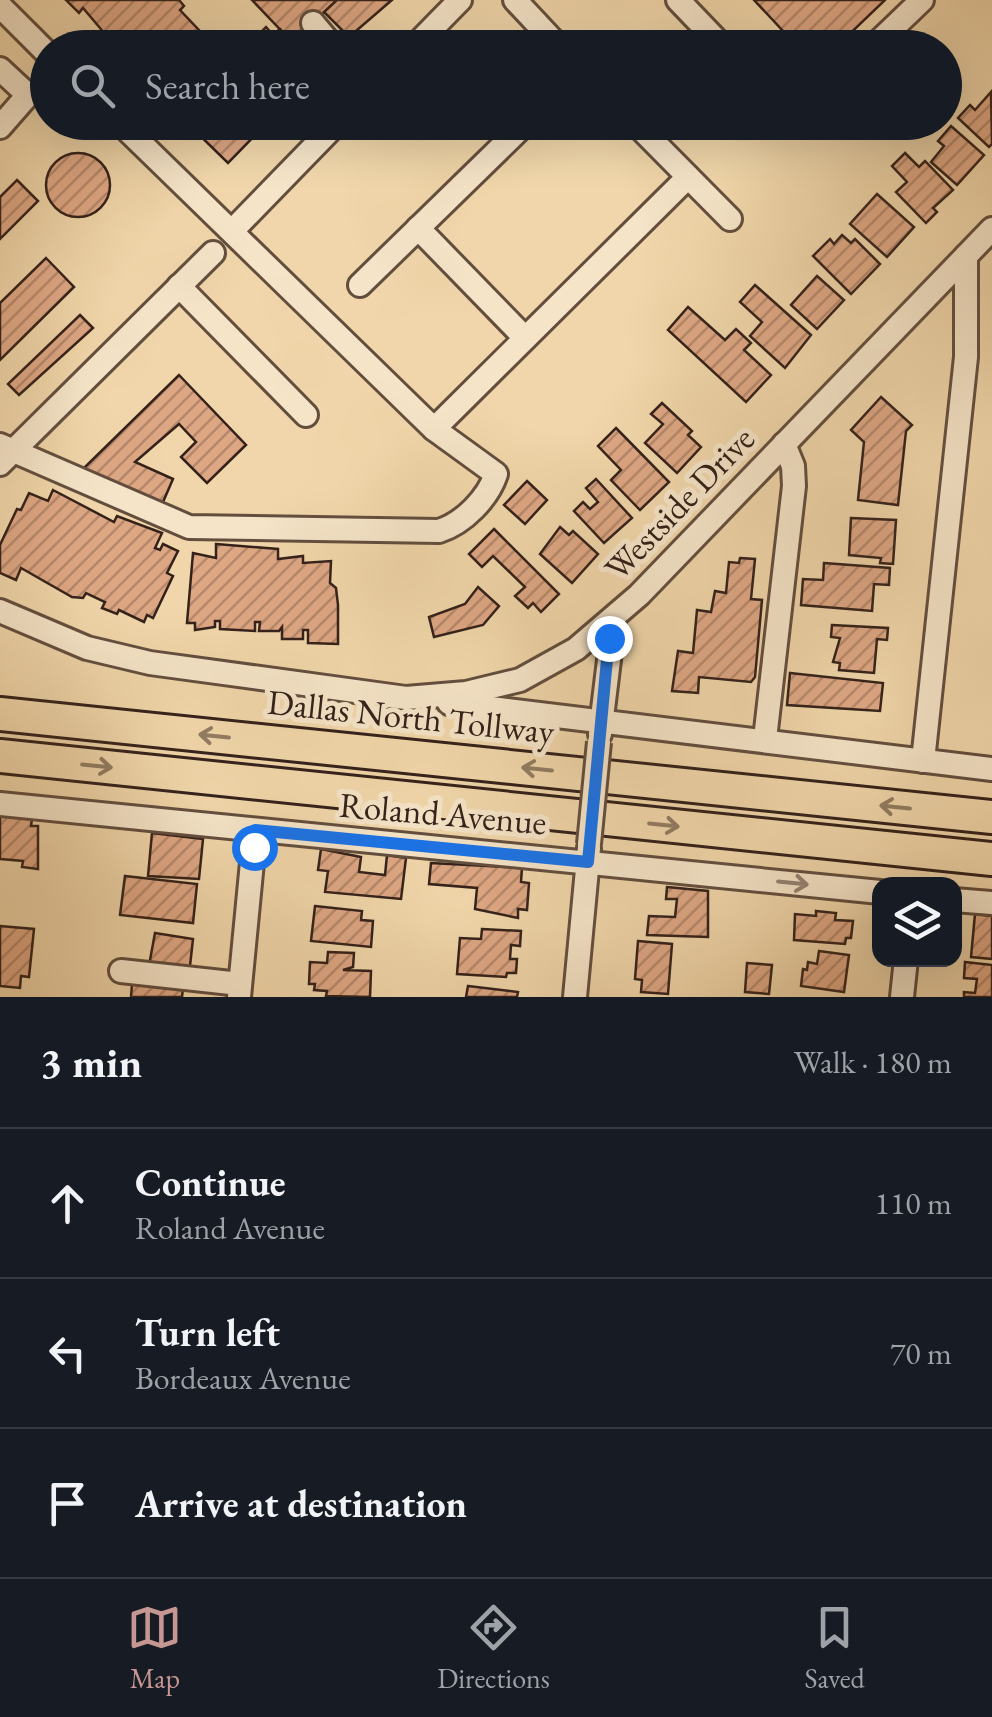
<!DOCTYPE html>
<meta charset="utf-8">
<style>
body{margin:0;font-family:"EB Garamond",serif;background:#242831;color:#f1f3f6}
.controls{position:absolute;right:30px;bottom:30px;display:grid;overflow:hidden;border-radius:20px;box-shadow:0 10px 40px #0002}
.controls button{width:90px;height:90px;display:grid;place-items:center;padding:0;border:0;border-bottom:2px solid #363941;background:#171b24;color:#f1f3f6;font:50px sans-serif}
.stop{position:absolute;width:30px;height:30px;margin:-22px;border:8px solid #1a73e8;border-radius:50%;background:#fff}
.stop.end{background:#1a73e8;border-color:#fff;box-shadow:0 2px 10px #0008}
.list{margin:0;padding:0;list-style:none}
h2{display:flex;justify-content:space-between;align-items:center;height:130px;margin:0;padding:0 40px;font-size:42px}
h2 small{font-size:32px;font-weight:400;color:#9ea1a6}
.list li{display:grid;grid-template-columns:65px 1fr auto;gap:30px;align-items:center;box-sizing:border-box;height:150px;padding:0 40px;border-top:2px solid #363941}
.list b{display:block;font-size:38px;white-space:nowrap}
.list p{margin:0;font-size:32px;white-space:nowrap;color:#9ea1a6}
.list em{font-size:32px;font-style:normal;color:#9ea1a6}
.icon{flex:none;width:55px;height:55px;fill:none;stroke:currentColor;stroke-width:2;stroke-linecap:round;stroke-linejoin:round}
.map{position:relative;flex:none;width:992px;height:997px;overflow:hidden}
.search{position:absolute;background:#171b24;box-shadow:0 10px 40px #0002;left:30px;right:30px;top:30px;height:110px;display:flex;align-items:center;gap:25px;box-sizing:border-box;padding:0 35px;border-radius:55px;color:#9ea1a6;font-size:38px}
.sheet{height:580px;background:#171b24}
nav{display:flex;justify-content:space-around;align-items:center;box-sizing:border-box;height:140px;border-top:2px solid #363941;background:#171b24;font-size:28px;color:#9ea1a6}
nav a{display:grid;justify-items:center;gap:5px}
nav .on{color:#c59692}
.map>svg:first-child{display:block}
.building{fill:url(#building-hatch);stroke:#34211a;stroke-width:2.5}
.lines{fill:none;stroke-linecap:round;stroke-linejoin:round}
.minor-casing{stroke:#634e3e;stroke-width:28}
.highway-casing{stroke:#34211a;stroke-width:38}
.minor{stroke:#f5e4c8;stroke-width:22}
.highway{stroke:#f0d6aa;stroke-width:32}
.minor-bridge-casing{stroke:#634e3e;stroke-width:28;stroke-linecap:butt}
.minor-bridge{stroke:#f5e4c8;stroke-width:22}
.oneway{stroke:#927c62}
.oneway2{stroke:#948271}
.route{stroke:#1a73e8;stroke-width:12}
.labels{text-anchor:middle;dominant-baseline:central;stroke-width:10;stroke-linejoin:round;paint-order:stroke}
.street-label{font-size:35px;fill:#34211a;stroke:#f5e4c8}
</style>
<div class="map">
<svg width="992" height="997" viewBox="0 0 992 997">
<defs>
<pattern id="building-hatch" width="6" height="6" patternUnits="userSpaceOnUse" patternTransform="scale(2.5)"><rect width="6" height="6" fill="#dea784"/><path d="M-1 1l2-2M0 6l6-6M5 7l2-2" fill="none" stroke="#b5886b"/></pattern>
</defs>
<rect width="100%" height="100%" fill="#f0d6aa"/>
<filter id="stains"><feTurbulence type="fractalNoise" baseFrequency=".002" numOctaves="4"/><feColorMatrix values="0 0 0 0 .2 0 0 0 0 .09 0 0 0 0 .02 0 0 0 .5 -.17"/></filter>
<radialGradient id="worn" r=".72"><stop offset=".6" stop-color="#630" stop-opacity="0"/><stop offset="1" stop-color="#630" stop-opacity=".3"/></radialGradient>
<g class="building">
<polygon points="66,0 179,0 184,6 180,10 216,48 123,48 114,38 111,41 83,8 79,13"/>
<polygon points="252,0 337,0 293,43"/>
<polygon points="337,0 392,0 349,37 324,12"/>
<polygon points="754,0 885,0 835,48 799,48"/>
<polygon points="266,27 273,35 280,29 293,43 304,32 319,48 245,48"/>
<polygon points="991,92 992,144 989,147 958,118 970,105 975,110"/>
<polygon points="186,122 268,122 228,163"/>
<polygon points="951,126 984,155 957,185 931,162 944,146 938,141"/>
<polygon points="905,153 919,167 925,161 953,190 933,208 937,212 926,223 896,192 907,182 892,166"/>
<circle cx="78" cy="185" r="32"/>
<polygon points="17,180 38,201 0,239 0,197"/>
<polygon points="877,194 914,227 887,257 850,224"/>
<polygon points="842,235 851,243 855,239 880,264 851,294 813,256 830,239 834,244"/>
<polygon points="46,258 74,287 0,360 0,303"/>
<polygon points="817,276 844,300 817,329 791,305"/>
<polygon points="755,285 811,335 785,368 750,336 762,322 740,302"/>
<polygon points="688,307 725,340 736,329 751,343 744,350 771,375 746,402 668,330"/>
<polygon points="80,315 93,328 19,395 8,384"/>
<polygon points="179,375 246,445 207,483 181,457 196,442 179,424 135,462 173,479 160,509 83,469"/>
<polygon points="881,397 912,425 906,431 898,505 858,500 864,442 851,430"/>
<polygon points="662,403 692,431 688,435 701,447 677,473 645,443 663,424 651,414"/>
<polygon points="616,428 669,482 640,510 611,480 621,470 598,446"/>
<polygon points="596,479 632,518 604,543 574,511 583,502 590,509 598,502 586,488"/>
<polygon points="527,481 547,500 525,524 504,505"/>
<polygon points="53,490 114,522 117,516 162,533 155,548 160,550 163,544 178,551 167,573 173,576 153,618 147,615 144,622 119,610 117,614 102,608 105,602 86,593 83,598 72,597 21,568 16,580 0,573 0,545 17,509 21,510 29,493 48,501"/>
<polygon points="851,518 896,520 893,564 880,563 881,558 849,555"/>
<polygon points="560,527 569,535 573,531 598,554 572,583 540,554"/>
<polygon points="494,529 559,594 541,612 533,603 528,608 515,596 525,587 493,556 482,567 469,554"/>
<polygon points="216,544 278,549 278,559 303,556 303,563 331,561 330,583 336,588 338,605 338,644 308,643 308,630 303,630 303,639 282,639 282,627 279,631 259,631 260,622 255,622 255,631 220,629 220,621 215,621 215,627 195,630 195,623 187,623 193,553 216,558"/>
<polygon points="740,558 755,559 751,599 762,600 755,677 751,682 699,677 698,693 672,691 678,651 693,653 697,610 711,612 715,591 726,593 729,562 739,563"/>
<polygon points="824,563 890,568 889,585 874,584 872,611 801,605 803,579 823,580"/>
<polygon points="478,587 499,606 483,625 434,637 429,617 465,604"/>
<polygon points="832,625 888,628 887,640 877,639 874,673 839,670 840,663 833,662 840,638 831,637"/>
<polygon points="790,673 883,683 880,711 787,705"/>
<polygon points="0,816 32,819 31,826 38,826 38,869 22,867 23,861 0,859"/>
<polygon points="152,833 203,839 199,879 148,876"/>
<polygon points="321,849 361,857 359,872 385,875 387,855 406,858 401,899 325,892 328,871 318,870"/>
<polygon points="431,863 522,868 521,882 529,883 527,910 518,909 518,918 475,909 477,888 429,884"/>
<polygon points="125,876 197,884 193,923 120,915"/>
<polygon points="667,887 708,891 708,937 647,935 649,916 675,917 677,899 666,899"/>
<polygon points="315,906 362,911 361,920 373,921 371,947 311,941"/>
<polygon points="816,911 836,913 835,920 853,921 851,938 846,938 845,944 794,940 795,914 816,916"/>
<polygon points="975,914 992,916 992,959 971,957"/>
<polygon points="0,926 34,929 29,977 21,976 20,988 0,986"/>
<polygon points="482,929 521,931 520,946 511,945 510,959 517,959 516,973 507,973 506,977 457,974 460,938 481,939"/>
<polygon points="155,933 193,939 189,975 148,971"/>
<polygon points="638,941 672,944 668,994 641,992 642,980 635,979"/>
<polygon points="819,951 849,955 844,992 801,986 803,969 807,970 808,962 817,964"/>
<polygon points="328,952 354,953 353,967 343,970 371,971 370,997 326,996 327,991 314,990 315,984 309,984 310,962 327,963"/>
<polygon points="965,962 992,965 992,997 964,997 964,992 975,993 977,979 964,978"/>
<polygon points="747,963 772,965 769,994 745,992"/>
<polygon points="132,984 183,988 182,997 131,997"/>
<polygon points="468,986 518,992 517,997 466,997"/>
</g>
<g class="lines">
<defs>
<g id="minor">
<polyline points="515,0 560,48"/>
<polyline points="678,0 724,48"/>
<polyline points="0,6 48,54"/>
<polyline points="313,23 334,48"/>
<polyline points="413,48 460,0"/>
<polyline points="872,48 922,0"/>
<polyline points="0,69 28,95 0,127"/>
<polyline points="634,122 730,219"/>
<polyline points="418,228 525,338"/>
<polyline points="232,231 338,122"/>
<polyline points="360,285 527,122"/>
<polyline points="179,286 306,415"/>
<polyline points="434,429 688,177"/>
<path d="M 0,445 L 189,527 L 439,531 C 464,523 488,498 496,474 L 434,429 L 119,122"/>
<polyline points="0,464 213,253"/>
<polyline points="0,611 87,648 150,663 406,698 466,693 520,680 576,649 639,595 992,229"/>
<polyline points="449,703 992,769"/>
<polyline points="600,734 614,619"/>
<polyline points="765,739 794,486 793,466 784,444"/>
<polyline points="923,761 966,357 966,256"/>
<polyline points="0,804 880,892"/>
<polyline points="954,900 992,903"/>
<polyline points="121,971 240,984"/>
<polyline points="239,997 255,831"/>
<polyline points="575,997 589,848"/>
<polyline points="902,997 906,959"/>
</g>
<g id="highway">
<polyline points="0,714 992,817"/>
<polyline points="0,756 992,859"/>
</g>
</defs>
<use href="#minor" class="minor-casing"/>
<use href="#highway" class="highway-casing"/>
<use href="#minor" class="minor"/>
<use href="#highway" class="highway"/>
<defs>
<polyline id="minor-bridge" points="589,844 599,742"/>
</defs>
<use href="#minor-bridge" class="minor-bridge-casing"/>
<use href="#minor-bridge" class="minor-bridge"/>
</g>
<defs><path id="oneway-shaft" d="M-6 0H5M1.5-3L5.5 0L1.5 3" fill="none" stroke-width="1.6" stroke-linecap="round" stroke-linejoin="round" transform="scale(2.5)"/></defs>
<g class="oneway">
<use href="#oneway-shaft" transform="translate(214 736) rotate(-174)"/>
<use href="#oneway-shaft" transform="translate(97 766) rotate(6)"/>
<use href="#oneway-shaft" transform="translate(537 769) rotate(-174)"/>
<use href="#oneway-shaft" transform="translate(895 807) rotate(-174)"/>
<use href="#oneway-shaft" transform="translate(664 825) rotate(6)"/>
</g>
<use class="oneway2" href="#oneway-shaft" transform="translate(793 883) rotate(6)"/>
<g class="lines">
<polyline class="route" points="254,847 255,830 588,862 609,638"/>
</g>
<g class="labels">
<g class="street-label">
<text transform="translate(679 503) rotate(-46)">Westside Drive</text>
<text transform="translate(411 716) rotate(6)">Dallas North Tollway</text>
<text transform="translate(443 813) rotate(5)">Roland Avenue</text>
</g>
</g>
<rect width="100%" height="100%" filter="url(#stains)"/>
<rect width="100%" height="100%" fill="url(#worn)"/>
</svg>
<div class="controls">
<button><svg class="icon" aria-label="layers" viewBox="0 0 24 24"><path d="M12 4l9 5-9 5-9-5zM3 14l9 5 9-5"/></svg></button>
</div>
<div class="stop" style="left:254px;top:847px"></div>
<div class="stop end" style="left:609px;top:638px"></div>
<div class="search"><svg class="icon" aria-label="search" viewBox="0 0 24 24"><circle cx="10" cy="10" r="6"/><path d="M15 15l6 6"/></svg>Search here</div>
</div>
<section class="sheet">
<h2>3 min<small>Walk · 180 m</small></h2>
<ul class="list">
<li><svg class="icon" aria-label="ahead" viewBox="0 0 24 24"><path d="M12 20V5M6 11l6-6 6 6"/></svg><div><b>Continue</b><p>Roland Avenue</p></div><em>110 m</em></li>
<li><svg class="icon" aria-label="left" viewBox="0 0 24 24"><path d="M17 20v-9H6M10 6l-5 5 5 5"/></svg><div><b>Turn left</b><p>Bordeaux Avenue</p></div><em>70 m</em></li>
<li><svg class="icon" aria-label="arrive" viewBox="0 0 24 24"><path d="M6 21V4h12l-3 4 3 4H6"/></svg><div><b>Arrive at destination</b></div></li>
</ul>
</section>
<nav>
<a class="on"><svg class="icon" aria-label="map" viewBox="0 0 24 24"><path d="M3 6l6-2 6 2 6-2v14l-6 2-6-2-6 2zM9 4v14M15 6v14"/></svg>Map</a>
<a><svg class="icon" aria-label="directions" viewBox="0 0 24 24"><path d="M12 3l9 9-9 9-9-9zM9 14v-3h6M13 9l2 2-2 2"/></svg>Directions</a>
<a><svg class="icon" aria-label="saved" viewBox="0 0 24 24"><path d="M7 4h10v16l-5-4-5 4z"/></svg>Saved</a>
</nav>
